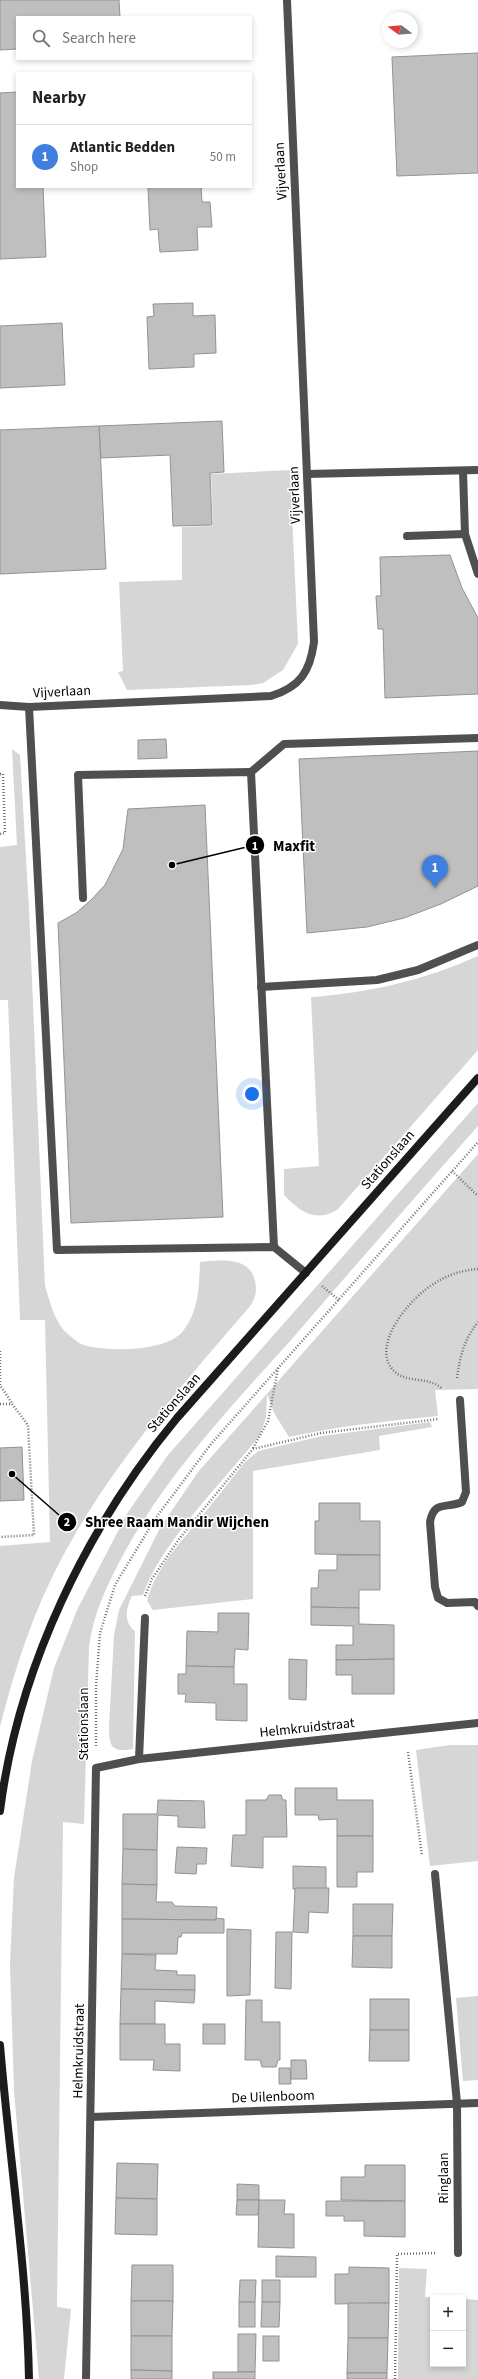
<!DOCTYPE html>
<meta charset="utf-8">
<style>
body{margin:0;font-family:"Source Sans 3",sans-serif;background:#f6f6f6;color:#222}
.controls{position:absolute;right:12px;bottom:12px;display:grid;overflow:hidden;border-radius:0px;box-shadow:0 2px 6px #0003}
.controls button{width:36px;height:36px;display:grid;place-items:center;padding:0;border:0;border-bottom:1px solid #e0e0e0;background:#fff;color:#222;font:20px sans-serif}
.compass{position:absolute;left:382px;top:12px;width:36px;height:36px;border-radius:50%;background:#fff;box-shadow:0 2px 6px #0003;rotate:286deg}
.you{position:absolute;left:252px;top:1094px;width:14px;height:14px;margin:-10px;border:3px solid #fff;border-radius:50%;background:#1a73e8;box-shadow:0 0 0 6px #1a73e833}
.badge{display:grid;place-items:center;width:26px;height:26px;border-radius:50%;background:#db2777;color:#fff;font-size:13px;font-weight:700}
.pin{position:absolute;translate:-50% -33px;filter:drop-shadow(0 1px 2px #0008)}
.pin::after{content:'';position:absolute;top:21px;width:14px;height:12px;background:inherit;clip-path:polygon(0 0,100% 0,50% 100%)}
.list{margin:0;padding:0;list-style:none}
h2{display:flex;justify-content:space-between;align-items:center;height:52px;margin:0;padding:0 16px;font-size:17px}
h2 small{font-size:13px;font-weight:400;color:#767676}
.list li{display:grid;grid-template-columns:26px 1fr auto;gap:12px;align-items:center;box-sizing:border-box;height:64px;padding:0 16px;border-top:1px solid #e0e0e0}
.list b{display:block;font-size:15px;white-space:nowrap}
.list p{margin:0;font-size:13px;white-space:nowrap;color:#767676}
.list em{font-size:13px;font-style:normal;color:#767676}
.icon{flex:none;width:22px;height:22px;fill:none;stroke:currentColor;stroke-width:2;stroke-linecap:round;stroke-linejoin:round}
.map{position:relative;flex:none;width:478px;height:2379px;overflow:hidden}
.search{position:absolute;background:#fff;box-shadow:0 2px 6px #0003;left:16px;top:16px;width:236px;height:44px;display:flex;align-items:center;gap:10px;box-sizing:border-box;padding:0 14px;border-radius:0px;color:#767676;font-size:15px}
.panel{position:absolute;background:#fff;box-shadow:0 2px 6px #0003;left:16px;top:72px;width:236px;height:116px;border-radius:0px}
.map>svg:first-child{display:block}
.green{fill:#d6d6d6}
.building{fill:#bfbfbf;stroke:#939393}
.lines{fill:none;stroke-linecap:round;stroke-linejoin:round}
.path{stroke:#717171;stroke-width:2.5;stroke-dasharray:1 2;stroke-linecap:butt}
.lane{stroke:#4f4f4f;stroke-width:8}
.street{stroke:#4f4f4f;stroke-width:8}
.secondary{stroke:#1c1c1c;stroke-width:8}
.labels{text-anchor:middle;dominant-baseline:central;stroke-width:3;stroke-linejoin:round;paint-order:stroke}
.street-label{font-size:14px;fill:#000;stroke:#fff}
.leader{fill:none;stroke:#000;stroke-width:1.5}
.callout-dot{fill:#000;stroke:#fff;stroke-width:1.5}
.mark-label{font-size:12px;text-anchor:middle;font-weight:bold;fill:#fff}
.callout-label{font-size:15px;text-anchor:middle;font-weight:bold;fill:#000;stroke:#fff;stroke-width:3;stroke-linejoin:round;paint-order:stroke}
</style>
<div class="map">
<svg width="478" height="2379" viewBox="0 0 478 2379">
<rect width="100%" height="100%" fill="#fff"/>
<g class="green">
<polygon points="290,470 298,644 283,670 263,683 252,685 127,690 118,672 123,671 119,582 182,580 182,527 213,526 211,474"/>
<path d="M 12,749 L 20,755 L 29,909 L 45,1286 C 50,1302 55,1324 69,1335 C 73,1338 79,1344 84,1345 C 107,1352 167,1352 183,1331 C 199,1311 199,1286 200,1262 C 220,1260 250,1256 255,1281 C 257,1291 256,1296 251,1305 C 184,1383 113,1463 64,1554 C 34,1609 15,1667 0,1727 L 0,1546 L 50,1542 L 45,1320 L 20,1320 L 8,1000 L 0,1000 L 0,847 L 17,845 Z"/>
<path d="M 478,956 L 478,1050 L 338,1209 C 317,1224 299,1211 284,1195 L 284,1169 L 319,1166 L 311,997 C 369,993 425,980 478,956 Z"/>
<path d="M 478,1103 L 478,1126 C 415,1197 353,1268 291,1340 C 229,1409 168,1473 123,1555 C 107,1585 93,1614 89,1647 L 84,1824 L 63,1822 L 57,2307 L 71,2309 L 64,2379 L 39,2379 L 14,2091 L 10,1964 L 14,1878 L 32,1761 L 54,1668 L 77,1610 L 128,1512 L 168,1455 Z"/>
<path d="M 478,1154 L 478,1389 L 435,1390 L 438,1416 C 388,1421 339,1426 289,1437 L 274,1413 L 267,1394 L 266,1418 L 260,1435 C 225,1480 160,1543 143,1595 L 132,1596 C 126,1608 123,1622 135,1631 L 133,1749 C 111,1753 109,1746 109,1726 L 114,1635 L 119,1610 L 160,1528 L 198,1472 Z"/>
<path d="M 430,1422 L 432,1427 L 379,1436 L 380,1450 L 253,1471 L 253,1599 L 153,1610 L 147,1601 C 155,1570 178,1545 198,1521 C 214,1502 229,1482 244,1463 L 258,1451 L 322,1436 Z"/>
<polygon points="450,1745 478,1745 478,1861 430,1866 416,1750"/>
<polygon points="478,1996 478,2080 463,2081 456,1998"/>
<polygon points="399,2268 427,2269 425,2297 446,2298 433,2298 433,2364 463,2364 463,2299 478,2300 478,2379 398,2379"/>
</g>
<g class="building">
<polygon points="0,0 119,0 120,17 17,17 17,49 0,50"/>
<polygon points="478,53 478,173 397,176 392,57"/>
<polygon points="17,92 17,187 43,187 46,257 0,259 0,93"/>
<polygon points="148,187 201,187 202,202 210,202 212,227 197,227 198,250 160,252 158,229 150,230"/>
<polygon points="193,303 193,316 215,315 216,353 194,354 194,367 149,369 147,317 154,316 153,304"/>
<polygon points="62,323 65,385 0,388 0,326"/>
<polygon points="222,421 224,472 210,473 212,525 173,526 170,455 101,458 99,426"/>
<polygon points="99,426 106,569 0,574 0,430"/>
<polygon points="450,555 462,588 478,618 478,694 385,698 383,629 378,629 376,596 381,596 380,557"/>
<polygon points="166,739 167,758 138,759 138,740"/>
<polygon points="478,751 478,886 441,904 404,918 367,927 307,933 299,759"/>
<polygon points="205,805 223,1217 71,1223 58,923 76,913 91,900 105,885 123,849 128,809"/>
<polygon points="22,1447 24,1500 0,1501 0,1448"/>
<polygon points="319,1503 360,1503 360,1521 380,1521 380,1555 315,1554 315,1521 319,1521"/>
<polygon points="337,1555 380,1555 380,1590 359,1590 359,1608 311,1607 311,1588 318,1588 319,1570 337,1570"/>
<polygon points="311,1607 359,1608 359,1624 394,1625 394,1659 336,1660 336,1645 353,1645 353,1626 311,1625"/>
<polygon points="218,1613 249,1613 248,1650 235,1649 234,1667 186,1666 187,1631 218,1632"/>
<polygon points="289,1659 307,1660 306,1700 289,1699"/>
<polygon points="394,1659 394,1694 352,1694 352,1675 336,1675 336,1660"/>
<polygon points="186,1666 234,1667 234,1684 247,1684 247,1721 216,1720 216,1703 185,1702 186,1694 178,1694 178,1674 186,1674"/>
<polygon points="295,1788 337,1788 337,1800 373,1800 373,1836 337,1836 337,1819 319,1820 318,1815 295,1815"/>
<polygon points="269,1795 281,1795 283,1800 286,1800 287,1837 263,1837 263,1868 231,1866 233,1835 246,1835 246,1800 266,1800"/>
<polygon points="158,1800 204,1801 205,1828 178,1827 178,1816 158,1815 157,1850 123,1849 123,1814 157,1814"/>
<polygon points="337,1836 373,1836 373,1872 357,1872 357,1887 337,1887"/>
<polygon points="177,1847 207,1848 206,1864 197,1864 196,1874 175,1873"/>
<polygon points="123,1849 157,1850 157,1885 122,1884"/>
<polygon points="293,1866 326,1867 326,1889 293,1889"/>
<polygon points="122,1884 157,1885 156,1902 172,1902 175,1906 217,1907 216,1920 122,1919"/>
<polygon points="295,1888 329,1888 328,1913 309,1912 308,1933 293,1932"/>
<polygon points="353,1904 393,1904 392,1936 353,1936"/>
<polygon points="216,1918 224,1919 224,1933 182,1933 181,1937 178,1937 177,1954 122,1954 122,1919 216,1920"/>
<polygon points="227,1929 251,1930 250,1995 227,1996"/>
<polygon points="276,1932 292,1932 291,1989 275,1988"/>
<polygon points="353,1936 392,1936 392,1968 352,1967"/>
<polygon points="122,1954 156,1955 155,1970 177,1971 177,1975 195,1975 195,1990 121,1989"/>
<polygon points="121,1989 195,1990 194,2003 155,2001 155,2024 120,2024"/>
<rect x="370" y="1999" width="39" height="31"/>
<polygon points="246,2000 262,2000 262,2022 280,2022 280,2060 278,2060 276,2067 262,2067 260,2060 245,2060"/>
<polygon points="120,2024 165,2024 165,2044 180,2044 180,2071 153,2070 154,2060 120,2060"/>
<rect x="203" y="2024" width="22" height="20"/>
<polygon points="370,2030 409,2030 409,2061 369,2061"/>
<polygon points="291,2060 306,2060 307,2079 291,2079"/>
<polygon points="279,2068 290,2068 291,2084 279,2084"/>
<polygon points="117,2163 158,2164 157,2199 116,2198"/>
<polygon points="365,2165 405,2165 405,2201 341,2200 341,2177 365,2177"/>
<polygon points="237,2184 259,2185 259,2200 237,2200"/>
<polygon points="116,2198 157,2199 157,2235 115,2234"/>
<polygon points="237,2200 259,2200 258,2215 236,2215"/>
<polygon points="259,2200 285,2200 284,2214 294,2214 294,2248 258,2247"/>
<polygon points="326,2201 405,2201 405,2237 364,2236 364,2221 344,2221 344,2216 326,2216"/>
<polygon points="276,2256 316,2257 316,2277 276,2277"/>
<polygon points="132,2265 173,2265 173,2301 131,2301"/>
<polygon points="349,2267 389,2268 389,2303 335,2304 335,2274 349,2274"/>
<polygon points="240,2280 256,2280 255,2302 239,2302"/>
<rect x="262" y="2280" width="18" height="22"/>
<polygon points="131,2301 173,2301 172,2336 131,2336"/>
<rect x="239" y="2302" width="16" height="25"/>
<polygon points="262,2302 280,2302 279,2327 261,2327"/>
<polygon points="348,2303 389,2303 388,2338 348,2338"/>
<polygon points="238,2334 256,2334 255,2372 238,2372"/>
<polygon points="131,2336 172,2336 172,2371 131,2370"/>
<rect x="263" y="2336" width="16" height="25"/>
<polygon points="348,2338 388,2338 387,2373 347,2373"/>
<polygon points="131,2370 172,2371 172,2379 131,2379"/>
<rect x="213" y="2372" width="42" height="7"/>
<rect x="347" y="2373" width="40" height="6"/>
</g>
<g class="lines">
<g class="path">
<polyline points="0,774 3,774 5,833 0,834"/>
<polyline points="452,1171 478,1196"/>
<polyline points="322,1286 339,1300"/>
<polyline points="0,1351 0,1385 12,1403"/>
<path d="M 457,1378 C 460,1356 464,1340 478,1322"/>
<path d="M 441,1388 C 429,1376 405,1384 393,1370 C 370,1344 412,1296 435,1283 C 448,1275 462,1270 478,1269"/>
<polyline points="0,1404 12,1404 28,1425 34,1535 0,1537"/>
<polyline points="253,1448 268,1421 278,1368"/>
<polyline points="145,1596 152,1579 179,1539 253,1449 321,1433 439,1419"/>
<polyline points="96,1746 96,1686 100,1633 115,1585 155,1519 211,1444 478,1142"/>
<polyline points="408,1752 422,1856"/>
<polyline points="395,2379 397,2254 436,2253"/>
</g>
<g class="lane">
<polyline points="463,471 465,534 478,574"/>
<polyline points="307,474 478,470"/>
<polyline points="407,536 465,534"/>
<polyline points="29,707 57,1250 274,1247 306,1273"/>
<polyline points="251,772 284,744 478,738"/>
<polyline points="83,898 78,775 251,772 274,1247"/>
<polyline points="261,987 377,980 418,970 478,945"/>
</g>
<g class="street">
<path d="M 0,705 L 29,707 L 271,696 C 300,687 310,672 314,642 L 287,0"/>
<path d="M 460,1400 L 466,1492 L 462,1502 C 446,1509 434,1500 430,1522 L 435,1587 L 438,1598 L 447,1603 L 475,1602 L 478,1606"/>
<polyline points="139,1759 145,1618"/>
<polyline points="435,1874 457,2103 458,2253"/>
<polyline points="91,2117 478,2103"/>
<polyline points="86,2379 96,1768 139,1759 478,1723"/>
</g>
<g class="secondary">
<path d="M 0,1811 C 18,1668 86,1528 177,1418 L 478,1078"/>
<path d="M 0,2045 C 9,2156 27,2268 29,2379"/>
</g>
</g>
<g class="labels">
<g class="street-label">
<text transform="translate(281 171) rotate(-93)">Vijverlaan</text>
<text transform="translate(295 495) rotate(-92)">Vijverlaan</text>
<text transform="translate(62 692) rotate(-3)">Vijverlaan</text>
<text transform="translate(388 1160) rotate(-49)">Stationslaan</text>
<text transform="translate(174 1403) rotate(-49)">Stationslaan</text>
<text transform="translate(84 1724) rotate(-90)">Stationslaan</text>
<text transform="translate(307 1728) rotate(-6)">Helmkruidstraat</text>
<text transform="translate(79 2051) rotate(-89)">Helmkruidstraat</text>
<text transform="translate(273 2097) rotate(-2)">De Uilenboom</text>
<text transform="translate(444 2178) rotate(-90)">Ringlaan</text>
</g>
</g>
<path class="leader" d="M172 865L255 845M12 1474L67 1522"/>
<g class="callout-dot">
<circle cx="172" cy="865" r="4"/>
<circle cx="12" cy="1474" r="4"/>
<circle cx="255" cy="845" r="10"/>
<circle cx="67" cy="1522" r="10"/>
</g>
<g class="mark-label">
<text x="255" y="850">1</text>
<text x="67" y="1526">2</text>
</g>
<g class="callout-label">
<text x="294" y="851">Maxfit</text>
<text x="177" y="1527">Shree Raam Mandir Wijchen</text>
</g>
</svg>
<div class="controls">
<button>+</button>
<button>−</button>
</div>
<svg class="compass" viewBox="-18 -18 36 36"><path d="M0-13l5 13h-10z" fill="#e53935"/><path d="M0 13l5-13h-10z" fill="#767676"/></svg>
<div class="you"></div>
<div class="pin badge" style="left:435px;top:888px;background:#3f7fe0">1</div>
<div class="search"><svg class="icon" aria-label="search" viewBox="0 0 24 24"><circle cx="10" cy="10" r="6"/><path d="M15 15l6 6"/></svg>Search here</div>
<section class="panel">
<h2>Nearby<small></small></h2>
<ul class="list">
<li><span class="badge" style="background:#3f7fe0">1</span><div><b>Atlantic Bedden</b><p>Shop</p></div><em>50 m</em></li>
</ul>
</section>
</div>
